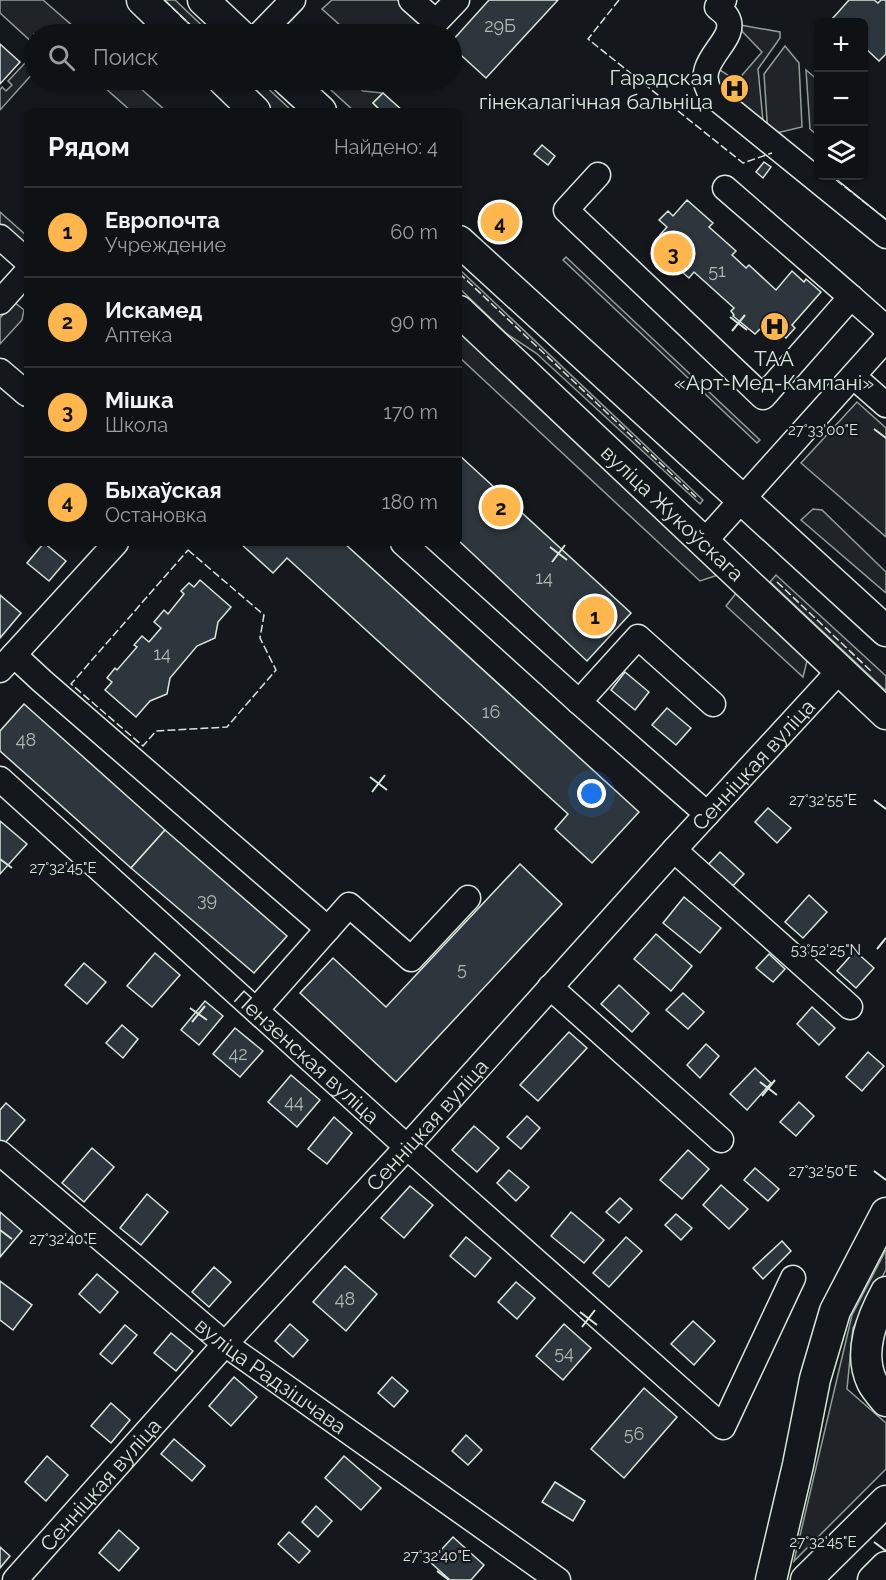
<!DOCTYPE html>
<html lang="ru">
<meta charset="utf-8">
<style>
body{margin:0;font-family:Raleway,sans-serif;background:#1d2022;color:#f1f3f6}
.controls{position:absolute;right:18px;top:18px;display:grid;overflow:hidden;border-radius:9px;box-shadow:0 2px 4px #0004}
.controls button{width:54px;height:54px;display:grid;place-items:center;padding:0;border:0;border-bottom:2px solid #2f3234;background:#0f1215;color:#f1f3f6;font:30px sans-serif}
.you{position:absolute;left:592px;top:794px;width:21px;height:21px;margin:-15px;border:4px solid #fff;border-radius:50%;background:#1a73e8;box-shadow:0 0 0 9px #1a73e833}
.badge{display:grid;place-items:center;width:39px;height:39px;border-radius:50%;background:#ffb74d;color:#111;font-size:20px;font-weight:700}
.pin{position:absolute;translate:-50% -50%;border:3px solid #fff;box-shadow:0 2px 6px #0006}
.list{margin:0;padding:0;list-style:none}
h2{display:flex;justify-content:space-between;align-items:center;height:78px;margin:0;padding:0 24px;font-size:26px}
h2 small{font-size:20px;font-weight:400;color:#9b9ea0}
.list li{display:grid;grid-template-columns:39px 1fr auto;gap:18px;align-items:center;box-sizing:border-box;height:90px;padding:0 24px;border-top:2px solid #2f3234}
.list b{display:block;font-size:22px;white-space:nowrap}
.list p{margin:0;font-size:20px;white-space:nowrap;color:#9b9ea0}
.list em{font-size:20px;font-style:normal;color:#9b9ea0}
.icon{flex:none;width:33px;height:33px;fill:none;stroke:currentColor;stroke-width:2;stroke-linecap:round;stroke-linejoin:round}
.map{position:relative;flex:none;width:886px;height:1580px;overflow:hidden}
.search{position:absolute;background:#0f1215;box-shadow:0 2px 4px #0004;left:24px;top:24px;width:438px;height:66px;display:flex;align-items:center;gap:15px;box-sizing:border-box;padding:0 21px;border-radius:33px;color:#9b9ea0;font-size:22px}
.panel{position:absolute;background:#0f1215;box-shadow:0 2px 4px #0004;left:24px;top:108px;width:438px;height:438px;border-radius:9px}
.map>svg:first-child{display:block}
.green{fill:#202428;stroke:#939e99;stroke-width:1.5}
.building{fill:#2c363c;stroke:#d8e6dc;stroke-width:1.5}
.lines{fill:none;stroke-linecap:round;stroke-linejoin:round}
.minor-casing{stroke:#d8e6dc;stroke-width:27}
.major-casing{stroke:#d8e6dc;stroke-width:33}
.minor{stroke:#14181c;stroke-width:24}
.major{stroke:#14181c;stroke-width:30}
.fence{stroke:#d8e6dc;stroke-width:1.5;stroke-dasharray:8 3;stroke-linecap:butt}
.ticks{fill:none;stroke:#d8e6dc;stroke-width:2}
.labels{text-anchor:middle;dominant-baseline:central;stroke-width:4.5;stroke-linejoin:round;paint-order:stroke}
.number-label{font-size:18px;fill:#adbab4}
.poi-label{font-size:21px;fill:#d8e6dc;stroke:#14181c;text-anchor:end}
.street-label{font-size:21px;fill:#d8e6dc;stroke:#14181c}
.ticks-label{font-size:15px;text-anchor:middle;fill:#d8e6dc;stroke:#14181c;stroke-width:4.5;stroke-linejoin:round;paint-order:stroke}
</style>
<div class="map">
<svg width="886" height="1580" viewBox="0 0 886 1580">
<rect width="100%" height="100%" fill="#14181c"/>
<g class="green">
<polygon points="0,0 43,0 82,34 34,34 34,44 0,13"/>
<polygon points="156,0 175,0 211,34 192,34"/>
<polygon points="332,0 398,0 432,31 429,34 350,34 322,9"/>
<polygon points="735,24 780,32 780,38 758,69 764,131 715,81 720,70 737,81 762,52"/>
<polygon points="785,46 799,63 802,127 768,135 764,74"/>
<polygon points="25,63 34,72 0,110 0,90 2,87 6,91 12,85 8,81"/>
<polygon points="806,70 818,80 818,136 810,129"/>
<polygon points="96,80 131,80 166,111 131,111"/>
<polygon points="239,80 259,80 292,111 273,111"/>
<polygon points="320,80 352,80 363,91 383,93 373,103 381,111 354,111"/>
<polygon points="0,212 27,236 27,245 20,242 0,224"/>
<polygon points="566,257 760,440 757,443 563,260"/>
<polygon points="459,269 703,500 700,504 536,353 507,334 459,288"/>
<polygon points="14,302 24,310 22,320 0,344 0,318"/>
<polygon points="459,331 721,574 700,581 459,357"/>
<polygon points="857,402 886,428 886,537 801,463"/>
<polygon points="813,509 822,510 886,572 886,593 801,520"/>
<polygon points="776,575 886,676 886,691 770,582"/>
<polygon points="737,592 801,650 807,661 803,677 726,606"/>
<polygon points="886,1250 886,1270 853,1328 847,1389 886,1423 886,1469 794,1561 852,1315"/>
</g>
<g class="building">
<polygon points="489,0 558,0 486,78 452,47 452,41"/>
<polygon points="849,0 874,0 878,3 881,0 886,0 886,54 879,61 864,47 864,22 837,22 832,19"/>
<polygon points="0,44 20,62 0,84"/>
<polygon points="383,93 403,111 381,111 373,103"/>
<polygon points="542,145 555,156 548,165 534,154"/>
<polygon points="764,162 771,167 763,178 756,172"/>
<polygon points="687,200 713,223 709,227 736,251 732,255 746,268 749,265 776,290 792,271 804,282 806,279 821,292 792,325 795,328 786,338 779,332 772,339 760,329 755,334 733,316 734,315 731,311 734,308 694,272 689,278 673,264 677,259 667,250 671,245 660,235 667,227 659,220 668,211 673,216"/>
<polygon points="459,455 631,613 587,661 459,541"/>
<polygon points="44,543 66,561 49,581 27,563"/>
<polygon points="240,543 344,543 639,812 592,863 555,829 568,814 287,558 273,573"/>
<polygon points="200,580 231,607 218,622 215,638 197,646 170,678 167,694 150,701 136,717 105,690 112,682 107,678 115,668 117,670 137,647 134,645 142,636 149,642 161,628 154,622 164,610 168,614 184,594 181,591 189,583 194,587"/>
<polygon points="0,595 21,613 0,638"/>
<polygon points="625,672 649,692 635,710 611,690"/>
<polygon points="24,704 165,830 131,868 0,751 0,731"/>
<polygon points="667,708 691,728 676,745 652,725"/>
<polygon points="768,808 791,828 777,843 755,822"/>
<polygon points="0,821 27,844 0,874"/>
<polygon points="165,830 287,936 254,973 131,868"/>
<polygon points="720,852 744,874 730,889 706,867"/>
<polygon points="520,864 562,904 396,1082 300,993 333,958 386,1007"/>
<polygon points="809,895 827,912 803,938 785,922"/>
<polygon points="684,897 721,928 700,953 663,923"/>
<polygon points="656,934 692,966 671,991 634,959"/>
<polygon points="855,951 874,968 856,988 837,971"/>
<polygon points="155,953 180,975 152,1007 127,986"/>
<polygon points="769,954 785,969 773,982 756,968"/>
<polygon points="84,963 106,982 87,1004 65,985"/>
<polygon points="619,985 649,1013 632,1032 601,1004"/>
<polygon points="683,993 704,1012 688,1029 666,1010"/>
<polygon points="205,1001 223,1016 199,1045 181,1030"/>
<polygon points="812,1007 835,1028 819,1045 797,1024"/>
<polygon points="122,1025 138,1039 123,1058 106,1043"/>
<polygon points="235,1028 263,1051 240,1077 213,1054"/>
<polygon points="569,1032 587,1048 538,1101 520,1085"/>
<polygon points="706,1044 719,1056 700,1078 687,1065"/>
<polygon points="868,1052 884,1066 862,1091 846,1077"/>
<polygon points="755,1068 771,1083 747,1110 730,1094"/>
<polygon points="291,1075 320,1100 297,1127 268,1102"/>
<polygon points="799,1102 814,1116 796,1136 780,1122"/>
<polygon points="6,1103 25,1120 4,1144 0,1141 0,1110"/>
<polygon points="527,1116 540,1128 521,1149 507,1137"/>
<polygon points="334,1117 352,1133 327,1164 308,1149"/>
<polygon points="474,1126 499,1148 477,1172 452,1150"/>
<polygon points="92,1148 114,1167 84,1202 62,1183"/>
<polygon points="688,1150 709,1169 682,1199 660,1180"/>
<polygon points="755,1168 779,1189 768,1201 744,1180"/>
<polygon points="509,1170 529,1187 516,1201 497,1183"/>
<polygon points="721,1185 748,1209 729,1229 703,1205"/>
<polygon points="410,1186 433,1205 404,1238 381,1218"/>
<polygon points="147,1194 168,1212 141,1245 120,1228"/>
<polygon points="620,1198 632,1209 619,1223 606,1212"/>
<polygon points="0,1212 22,1231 0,1257"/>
<polygon points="571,1212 604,1240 584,1263 551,1236"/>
<polygon points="676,1214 692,1228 681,1240 665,1225"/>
<polygon points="466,1237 491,1258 475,1277 450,1256"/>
<polygon points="626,1237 642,1251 609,1287 593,1273"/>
<polygon points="782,1241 791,1251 763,1279 753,1268"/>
<polygon points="345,1266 377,1294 346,1331 313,1302"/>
<polygon points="214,1267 231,1282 209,1307 192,1292"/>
<polygon points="97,1274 118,1292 100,1313 79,1294"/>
<polygon points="0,1281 32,1305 13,1330 0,1320"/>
<polygon points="516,1282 535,1298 517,1319 498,1302"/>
<polygon points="693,1321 715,1341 694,1365 671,1344"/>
<polygon points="290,1324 308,1340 293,1357 275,1341"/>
<polygon points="564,1324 591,1348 563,1380 536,1356"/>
<polygon points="125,1325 137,1335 112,1364 100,1354"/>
<polygon points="171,1333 193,1351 176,1371 154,1353"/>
<polygon points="234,1377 257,1397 231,1426 209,1406"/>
<polygon points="392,1377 408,1391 394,1407 378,1393"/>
<polygon points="644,1388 677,1417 624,1478 591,1449"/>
<polygon points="111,1403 130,1420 111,1443 91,1426"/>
<polygon points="466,1435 482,1450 468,1465 452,1451"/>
<polygon points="174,1439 205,1466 192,1481 161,1454"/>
<polygon points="47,1456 68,1475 46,1501 25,1482"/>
<polygon points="344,1456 381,1488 361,1510 325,1478"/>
<polygon points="555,1482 585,1501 573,1521 542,1502"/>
<polygon points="316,1506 332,1521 318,1537 302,1522"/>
<polygon points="119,1530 139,1548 119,1571 99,1553"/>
<polygon points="289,1532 310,1551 299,1563 278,1544"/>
<polygon points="453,1537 484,1565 471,1580 450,1580 430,1562"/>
<polygon points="0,1547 10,1556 0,1568"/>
</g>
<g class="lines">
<defs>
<g id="minor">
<polyline points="411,0 436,22 457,0"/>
<path d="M 724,0 L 717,7 C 720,10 725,13 727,17 C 741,41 689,61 711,94 L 886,236"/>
<polyline points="260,34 293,0"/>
<polyline points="598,175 566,210 763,397 851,297 886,328"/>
<polyline points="725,188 851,297"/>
<polyline points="0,237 27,261"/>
<polyline points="0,302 27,272"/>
<polyline points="0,371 27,394"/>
<polyline points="854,377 886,405"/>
<polyline points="403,543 579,702 707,814"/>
<polyline points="703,543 886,339"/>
<polyline points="14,655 42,681 328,929"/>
<polyline points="0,670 116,543"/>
<polyline points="579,702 638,637 713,704"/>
<path id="s1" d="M 0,779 L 407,1147 L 723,1427 L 793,1278"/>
<polyline points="674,850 850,1007"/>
<polyline points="550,987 721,1140"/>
<polyline points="256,1010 349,905 411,959 468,898"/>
<path id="s2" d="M 0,1153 L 225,1344 L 558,1580"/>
<path id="s3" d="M 15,1580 L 225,1344 L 407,1147 L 674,850 L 840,670"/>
</g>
<g id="major">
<polyline points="142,0 177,34"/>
<polyline points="203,0 239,34"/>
<polyline points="223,80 255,111"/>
<polyline points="287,80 321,111"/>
<polyline points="459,241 886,631"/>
<path id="s4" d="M 459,311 L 886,714"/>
<path d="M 886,1292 C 872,1318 858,1352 872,1382 C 875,1388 881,1395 886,1401"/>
<polyline points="771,1580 798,1465 815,1379 835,1311 886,1213"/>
<polyline points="806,1580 886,1501"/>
<polyline points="873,1580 886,1567"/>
</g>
</defs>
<use href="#minor" class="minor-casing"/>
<use href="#major" class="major-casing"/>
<use href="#minor" class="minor"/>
<use href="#major" class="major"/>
<g class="fence">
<polyline points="164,0 200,34"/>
<polyline points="619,0 588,39 743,163 772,153"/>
<polyline points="836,180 886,219"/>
<polyline points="459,273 696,497"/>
<polygon points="188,550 264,615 260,638 276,670 227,727 156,731 143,746 71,684"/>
<polyline points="777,582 872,672"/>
</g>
</g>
<path class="ticks" d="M 730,317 L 747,330M 732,331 L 745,315M 874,429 L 886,438M 550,547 L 567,560M 552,562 L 565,545M 370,777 L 387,790M 372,792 L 385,775M 874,800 L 886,809M 0,859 L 12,868M 877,949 L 886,938M 190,1008 L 207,1020M 192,1022 L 205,1006M 760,1082 L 777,1095M 762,1096 L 775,1080M 874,1171 L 886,1180M 0,1230 L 12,1239M 580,1312 L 597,1325M 582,1327 L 595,1310M 874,1542 L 886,1551M 437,1571 L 449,1580"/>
<defs>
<symbol id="hospital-disc" viewBox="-11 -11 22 22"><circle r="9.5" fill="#ffb74d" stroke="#14181c"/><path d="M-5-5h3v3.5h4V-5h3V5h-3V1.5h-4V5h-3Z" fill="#111"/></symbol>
</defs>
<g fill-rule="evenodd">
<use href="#hospital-disc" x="718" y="72" width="33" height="33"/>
<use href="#hospital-disc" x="758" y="310" width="33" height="33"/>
</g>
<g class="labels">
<g class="number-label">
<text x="500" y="25">29Б</text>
<text x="717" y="270">51</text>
<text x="544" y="577">14</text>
<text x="162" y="653">14</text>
<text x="491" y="711">16</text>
<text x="26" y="739">48</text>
<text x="207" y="899">39</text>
<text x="462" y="968">5</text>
<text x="238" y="1053">42</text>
<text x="294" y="1101">44</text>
<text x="345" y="1298">48</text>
<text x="564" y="1352">54</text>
<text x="634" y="1433">56</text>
</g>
<g class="poi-label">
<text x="713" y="77">Гарадская<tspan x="713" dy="24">гінекалагічная бальніца</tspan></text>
<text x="774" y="358" text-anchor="middle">ТАА<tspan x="774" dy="24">«Арт-Мед-Кампані»</tspan></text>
</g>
<g class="street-label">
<text stroke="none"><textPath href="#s4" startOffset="294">вуліца Жукоўскага</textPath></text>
<text stroke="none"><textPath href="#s3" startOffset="1100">Сенніцкая вуліца</textPath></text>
<text stroke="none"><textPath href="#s1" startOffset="414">Пензенская вуліца</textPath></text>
<text stroke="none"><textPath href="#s3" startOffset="614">Сенніцкая вуліца</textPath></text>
<text stroke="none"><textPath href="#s2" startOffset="351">вуліца Радзішчава</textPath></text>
<text stroke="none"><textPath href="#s3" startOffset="128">Сенніцкая вуліца</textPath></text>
</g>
</g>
<g class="ticks-label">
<text x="823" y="435">27°33'00"E</text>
<text x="823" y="805">27°32'55"E</text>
<text x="63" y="873">27°32'45"E</text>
<text x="826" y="955">53°52'25"N</text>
<text x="823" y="1176">27°32'50"E</text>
<text x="63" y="1244">27°32'40"E</text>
<text x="823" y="1547">27°32'45"E</text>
<text x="437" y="1561">27°32'40"E</text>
</g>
</svg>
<div class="controls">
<button>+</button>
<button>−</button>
<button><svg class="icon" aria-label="layers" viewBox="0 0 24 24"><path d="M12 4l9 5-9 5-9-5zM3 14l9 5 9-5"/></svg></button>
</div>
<div class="you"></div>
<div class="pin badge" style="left:595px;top:616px">1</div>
<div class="pin badge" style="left:501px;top:507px">2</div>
<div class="pin badge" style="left:673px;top:253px">3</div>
<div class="pin badge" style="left:500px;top:222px">4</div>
<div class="search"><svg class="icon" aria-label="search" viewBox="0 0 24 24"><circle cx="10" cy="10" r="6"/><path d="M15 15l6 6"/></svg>Поиск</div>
<section class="panel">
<h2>Рядом<small>Найдено: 4</small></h2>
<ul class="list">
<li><span class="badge">1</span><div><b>Европочта</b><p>Учреждение</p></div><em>60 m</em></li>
<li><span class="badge">2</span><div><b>Искамед</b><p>Аптека</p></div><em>90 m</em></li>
<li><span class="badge">3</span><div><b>Мішка</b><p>Школа</p></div><em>170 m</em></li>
<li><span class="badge">4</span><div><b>Быхаўская</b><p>Остановка</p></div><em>180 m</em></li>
</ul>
</section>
</div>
